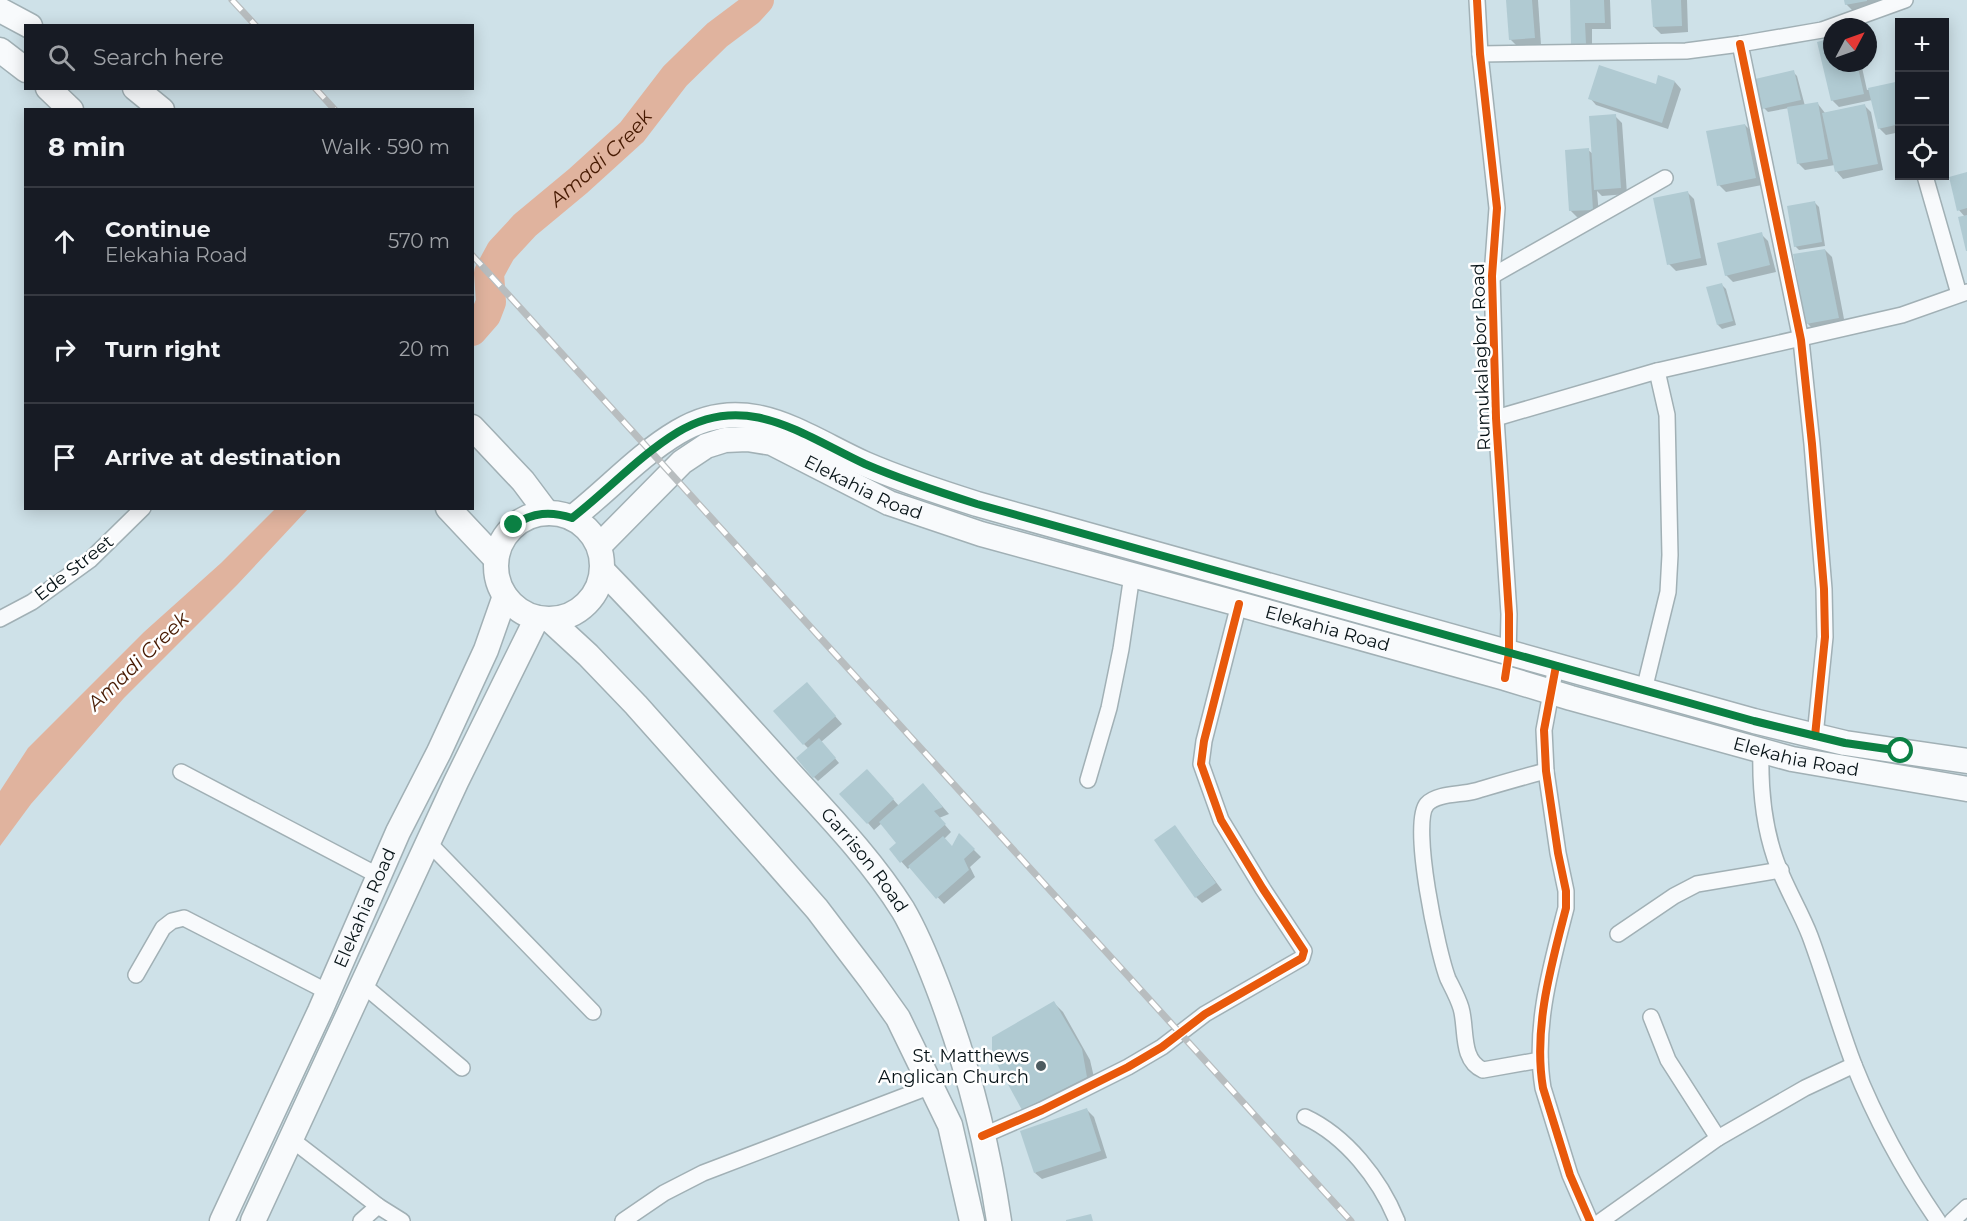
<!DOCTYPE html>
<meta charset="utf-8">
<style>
body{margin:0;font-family:Montserrat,sans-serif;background:#20242c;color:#f1f3f6}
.controls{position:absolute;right:18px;top:18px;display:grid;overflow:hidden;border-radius:0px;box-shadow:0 3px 15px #0003}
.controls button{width:54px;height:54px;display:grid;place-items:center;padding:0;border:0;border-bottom:2px solid #363941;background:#171b24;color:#f1f3f6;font:30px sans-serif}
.compass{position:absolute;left:1823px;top:18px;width:54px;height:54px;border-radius:50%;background:#171b24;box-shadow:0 3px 15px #0003;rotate:49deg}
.stop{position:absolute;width:18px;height:18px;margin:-14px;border:4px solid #0b8043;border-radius:50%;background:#fff}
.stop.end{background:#0b8043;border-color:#fff;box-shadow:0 2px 6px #0008}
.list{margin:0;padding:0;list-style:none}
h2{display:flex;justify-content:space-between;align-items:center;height:78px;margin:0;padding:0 24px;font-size:26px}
h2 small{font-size:20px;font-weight:400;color:#9ea1a6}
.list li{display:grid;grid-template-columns:39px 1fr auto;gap:18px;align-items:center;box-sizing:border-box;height:108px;padding:0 24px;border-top:2px solid #363941}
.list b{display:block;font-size:22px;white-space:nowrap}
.list p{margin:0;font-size:20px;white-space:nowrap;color:#9ea1a6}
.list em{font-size:20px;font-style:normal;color:#9ea1a6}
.icon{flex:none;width:33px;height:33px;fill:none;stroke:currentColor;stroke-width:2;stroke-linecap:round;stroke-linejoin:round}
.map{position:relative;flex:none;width:1967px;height:1221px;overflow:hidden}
.search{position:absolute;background:#171b24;box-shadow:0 3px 15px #0003;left:24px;top:24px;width:450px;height:66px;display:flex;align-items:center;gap:15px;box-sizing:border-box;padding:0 21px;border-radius:0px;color:#9ea1a6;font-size:22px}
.panel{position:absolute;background:#171b24;box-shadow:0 3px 15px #0003;left:24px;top:108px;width:450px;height:402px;border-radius:0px}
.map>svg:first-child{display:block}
.water{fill:#e0b39e}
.shadow{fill:#0003}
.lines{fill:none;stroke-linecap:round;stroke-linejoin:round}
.river{stroke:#e0b39e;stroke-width:30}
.building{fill:#b0cad2}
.street-casing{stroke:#a1b0b5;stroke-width:18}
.primary-casing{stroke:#a1b0b5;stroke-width:27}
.street{stroke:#f8fafc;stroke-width:15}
.primary{stroke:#f8fafc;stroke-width:24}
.rail-casing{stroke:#b8bdbf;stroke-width:7}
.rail{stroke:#fff;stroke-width:4.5;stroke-dasharray:14;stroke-linecap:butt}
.cycleway-casing{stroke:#fff;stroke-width:11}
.cycleway{stroke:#e8590c;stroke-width:8}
.route{stroke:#0b8043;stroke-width:8}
.poi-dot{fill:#4d5b60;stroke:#fff;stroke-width:2}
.labels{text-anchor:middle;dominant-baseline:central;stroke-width:5;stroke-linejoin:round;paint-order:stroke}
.street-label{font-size:18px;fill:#071317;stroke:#fff}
.poi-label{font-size:18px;fill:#071317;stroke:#fff;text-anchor:end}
.water-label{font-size:20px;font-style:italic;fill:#471a02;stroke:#fff}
</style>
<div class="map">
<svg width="1967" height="1221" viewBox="0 0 1967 1221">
<rect width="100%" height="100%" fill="#cee1e8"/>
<polygon class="water" points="275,509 308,509 237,585 124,698 31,804 0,846 0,791 28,748 144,632 221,563"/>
<g class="shadow">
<polygon points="1508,0 1538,0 1541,45 1517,46 1510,39"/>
<polygon points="1571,0 1610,0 1611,29 1592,29 1592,50 1580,51 1573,44"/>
<polygon points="1653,0 1687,0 1688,32 1661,34 1654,27"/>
<polygon points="1845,0 1882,0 1883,6 1853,11 1846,4"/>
<polygon points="1832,40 1832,63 1861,63 1867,90 1900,82 1900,132 1886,135 1879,128 1872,100 1839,107 1832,100 1819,43"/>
<polygon points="1793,72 1797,76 1805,106 1818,104 1825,113 1864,105 1871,112 1883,170 1843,179 1837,172 1835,165 1805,170 1798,163 1789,108 1768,112 1764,108"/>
<polygon points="1675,82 1681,89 1668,129 1596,105 1590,98"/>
<polygon points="1615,116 1622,123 1627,194 1602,196 1597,191 1599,216 1577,217 1570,210 1588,150 1593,154"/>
<polygon points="1745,125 1752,132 1762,185 1726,192 1719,185"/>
<polygon points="1967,174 1967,248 1965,217 1959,210"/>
<polygon points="1687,192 1694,199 1707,265 1676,271 1669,264"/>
<polygon points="1815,203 1819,207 1825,246 1799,250 1795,246"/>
<polygon points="1761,234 1768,241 1776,272 1733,282 1726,275"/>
<polygon points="1825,250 1832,257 1845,324 1814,330 1807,323"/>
<polygon points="1721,284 1726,289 1736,325 1722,329 1718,325"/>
<polygon points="813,691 842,724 821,742 839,763 818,781 814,777 809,749 804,744"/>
<polygon points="874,778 899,806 930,792 949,814 939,818 951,832 944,839 952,848 960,836 981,857 970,867 975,877 944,904 910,867 908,869 891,850 899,843 882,823 874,830 868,823"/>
<polygon points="1175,827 1222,890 1202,903 1196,897"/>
<polygon points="1054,1003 1063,1012 1090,1060 1096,1086 1032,1119 1023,1110 994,1055"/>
<polygon points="1087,1110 1094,1117 1107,1158 1042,1179 1035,1173"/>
</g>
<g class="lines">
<path class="river" id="s1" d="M 472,331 L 486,315 L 491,302 L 489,273 L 501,251 L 525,225 L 578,181 L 632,132 L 675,76 L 717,35 L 749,11 L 759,0"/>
</g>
<g class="building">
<polygon points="1506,0 1532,0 1535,38 1509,40"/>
<polygon points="1570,0 1604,0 1605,23 1585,23 1586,44 1571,45"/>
<polygon points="1651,0 1681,0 1682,26 1653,27"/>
<polygon points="1844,0 1867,0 1867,1 1845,5"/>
<polygon points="1832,38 1832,63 1857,63 1864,94 1831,101 1817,42"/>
<polygon points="1599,65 1656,84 1658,75 1675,81 1662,123 1588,99"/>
<polygon points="1794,70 1801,100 1762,109 1755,79"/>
<polygon points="1900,81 1900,124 1878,129 1868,88"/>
<polygon points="1818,102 1828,159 1797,164 1787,107"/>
<polygon points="1865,104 1878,164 1835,172 1822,113"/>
<polygon points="1616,114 1621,188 1594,190 1589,116"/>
<polygon points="1745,124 1756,178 1717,186 1706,131"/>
<polygon points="1589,148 1593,210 1569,211 1565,150"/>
<polygon points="1967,172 1967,208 1957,211 1949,177"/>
<polygon points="1688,191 1701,258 1667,265 1653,198"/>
<polygon points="1815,201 1822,242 1794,247 1787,206"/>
<polygon points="1967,215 1967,251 1966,251 1958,217"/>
<polygon points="1762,232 1770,265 1725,276 1717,243"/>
<polygon points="1825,249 1839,318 1806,324 1793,254"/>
<polygon points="1722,283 1733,321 1717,325 1706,287"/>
<polygon points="807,682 836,716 803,745 773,711"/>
<polygon points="819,738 836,758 813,778 796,758"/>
<polygon points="867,769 894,799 867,824 839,794"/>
<polygon points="923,783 943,807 934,811 946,824 900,863 889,849 896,843 879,822"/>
<polygon points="1175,825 1216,883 1195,898 1154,840"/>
<polygon points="959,833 975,849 964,859 969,870 936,899 908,866 943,836 952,846"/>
<polygon points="1054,1001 1082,1049 1087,1077 1022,1110 992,1055 992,1037"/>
<polygon points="1087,1108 1101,1151 1034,1173 1020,1131"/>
<polygon points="1091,1214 1093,1221 1066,1221 1066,1220"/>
</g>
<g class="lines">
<defs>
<g id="street">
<polyline points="1477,0 1480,54 1497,208 1492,276 1496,418 1509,614 1508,658"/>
<polyline points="1740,44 1801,340 1812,444 1824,589 1825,637 1815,736"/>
<polyline points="1480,54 1686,51 1740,44 1822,30 1905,0"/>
<polyline points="1925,176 1959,294"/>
<polyline points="1492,276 1665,178"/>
<polyline points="1496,418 1657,371 1902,315 1967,292"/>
<polyline points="0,619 32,602 90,560 143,508"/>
<path d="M 1556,666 L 1544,730 L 1546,771 L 1558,853 L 1566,891 L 1566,908 C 1551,966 1533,1028 1543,1088 L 1570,1175 L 1590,1221"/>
<polyline points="1644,690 1668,592 1670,555 1667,415 1657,371"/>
<path d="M 1761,750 C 1760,786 1763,823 1775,858 C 1784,885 1800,910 1810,936 C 1826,979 1838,1023 1854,1065 C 1876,1120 1905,1173 1938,1221"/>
<polyline points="181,772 379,876"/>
<polyline points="1088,780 1109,708 1121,649 1132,575"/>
<polyline points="428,842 593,1012"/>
<polyline points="1618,934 1674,896 1697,884 1781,870"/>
<polyline points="136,975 163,928 172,921 184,918 328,992"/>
<polyline points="362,984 462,1068"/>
<polyline points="1651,1017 1668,1060 1718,1138"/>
<path d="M 1540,1060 L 1483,1070 C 1460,1060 1467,1028 1461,1008 C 1458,998 1453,989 1448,979 C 1438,954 1410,823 1427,804 C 1438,793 1461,795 1475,791 C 1499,784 1522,777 1546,771"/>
<path d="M 1305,1117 C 1346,1136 1380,1179 1397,1221"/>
<polyline points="982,1136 1042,1110 1128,1067 1162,1047 1205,1014 1302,958 1304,951 1263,889 1221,820 1201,764 1204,741 1239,604"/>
<polyline points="291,1139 378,1206 402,1221"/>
<polyline points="361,1221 378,1206"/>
<polyline points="623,1221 664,1193 703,1173 931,1086"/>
<polyline points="1601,1221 1718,1138 1805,1088 1854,1065"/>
<polyline points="1952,1221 1967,1207"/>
</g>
<g id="primary">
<polyline points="0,10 30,26"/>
<polyline points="0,50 26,70"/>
<polyline points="48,88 71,110"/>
<polyline points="135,88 162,110"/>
<polyline points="472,427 523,481 547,513"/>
<polyline points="448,508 496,559"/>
<circle cx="549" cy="566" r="53"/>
<path d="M 572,518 C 608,490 639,455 678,432 C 747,390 803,436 865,464 C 902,480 939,492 977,504 L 1754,721 L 1845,743 L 1967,761"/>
<path id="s2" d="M 599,546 L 682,462 L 706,446 L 725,440 L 747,439 L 772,443 L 889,503 L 981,534 L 1239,604 L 1505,678 L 1571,698 L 1792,759 L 1967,789"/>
<path id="s3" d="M 603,571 C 666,636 727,703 788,771 C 828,815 871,859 903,910 C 917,934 927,959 937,985 C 966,1060 987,1141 999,1221"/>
<polyline points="550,620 588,655 636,705 766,851 817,909 871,980 898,1018 950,1125 972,1221"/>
<path id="s4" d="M 222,1221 L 320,1011 L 398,832 L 439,752 L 486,650 L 505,596"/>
<polyline points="253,1221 456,782 537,618"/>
</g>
</defs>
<use href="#street" class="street-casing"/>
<use href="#primary" class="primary-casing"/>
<use href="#street" class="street"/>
<use href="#primary" class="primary"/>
<defs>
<g id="rail">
<polyline points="232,0 256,26"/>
<polyline points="315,88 335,110"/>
<polyline points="472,255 1351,1221"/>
</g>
</defs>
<use href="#rail" class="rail-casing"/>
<use href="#rail" class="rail"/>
<defs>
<g id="cycleway">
<polyline points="1477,0 1480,54 1497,208 1492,276 1496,418 1509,614 1509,652 1505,678"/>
<polyline points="1740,44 1801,340 1812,444 1824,589 1825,637 1815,736"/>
<path d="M 1556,666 L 1544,730 L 1546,771 L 1558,853 L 1566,891 L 1566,908 C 1551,966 1533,1028 1543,1088 L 1570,1175 L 1590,1221"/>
<polyline points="982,1136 1042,1110 1128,1067 1162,1047 1205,1014 1302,958 1304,951 1263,889 1221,820 1201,764 1204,741 1239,604"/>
</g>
</defs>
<use href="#cycleway" class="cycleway-casing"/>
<use href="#cycleway" class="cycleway"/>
</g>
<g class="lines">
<path class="route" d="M 514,525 C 533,512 551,511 572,518 C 608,490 640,455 678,432 C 747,390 804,436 865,464 C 902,480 939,492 977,504 L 1754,721 L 1845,743 L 1901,751"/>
</g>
<circle class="poi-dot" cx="1041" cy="1066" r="6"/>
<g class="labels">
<g class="street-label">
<text transform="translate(1481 357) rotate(-92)">Rumukalagbor Road</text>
<text stroke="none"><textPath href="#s2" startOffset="316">Elekahia Road</textPath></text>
<text transform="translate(74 568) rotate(-38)">Ede Street</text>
<text stroke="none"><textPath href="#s2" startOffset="802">Elekahia Road</textPath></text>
<text stroke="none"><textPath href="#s2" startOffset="1288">Elekahia Road</textPath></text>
<text stroke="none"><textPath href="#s3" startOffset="390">Garrison Road</textPath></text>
<text stroke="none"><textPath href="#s4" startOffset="344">Elekahia Road</textPath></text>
</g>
<g class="poi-label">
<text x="1029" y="1056">St. Matthews<tspan x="1029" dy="21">Anglican Church</tspan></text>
</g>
<g class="water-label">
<text stroke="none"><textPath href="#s1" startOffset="226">Amadi Creek</textPath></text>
<text transform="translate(138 661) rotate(-44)">Amadi Creek</text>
</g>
</g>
</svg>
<div class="controls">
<button>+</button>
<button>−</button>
<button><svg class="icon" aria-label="locate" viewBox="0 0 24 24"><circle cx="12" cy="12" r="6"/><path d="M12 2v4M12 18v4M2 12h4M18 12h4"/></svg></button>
</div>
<svg class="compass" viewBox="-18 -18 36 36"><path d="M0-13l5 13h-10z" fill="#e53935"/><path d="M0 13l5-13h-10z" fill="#9ea1a6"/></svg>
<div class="stop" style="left:1901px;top:751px"></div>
<div class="stop end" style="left:514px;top:525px"></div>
<div class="search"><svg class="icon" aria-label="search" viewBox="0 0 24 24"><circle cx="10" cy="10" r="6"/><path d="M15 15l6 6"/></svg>Search here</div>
<section class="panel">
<h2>8 min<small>Walk · 590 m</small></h2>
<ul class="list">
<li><svg class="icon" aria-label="ahead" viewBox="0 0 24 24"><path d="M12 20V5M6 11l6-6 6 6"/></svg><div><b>Continue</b><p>Elekahia Road</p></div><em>570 m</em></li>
<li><svg class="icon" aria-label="right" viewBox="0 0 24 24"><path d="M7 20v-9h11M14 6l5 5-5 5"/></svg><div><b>Turn right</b></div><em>20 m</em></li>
<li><svg class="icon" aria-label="arrive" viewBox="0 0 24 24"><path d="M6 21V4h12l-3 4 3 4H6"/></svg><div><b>Arrive at destination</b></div></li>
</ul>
</section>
</div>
